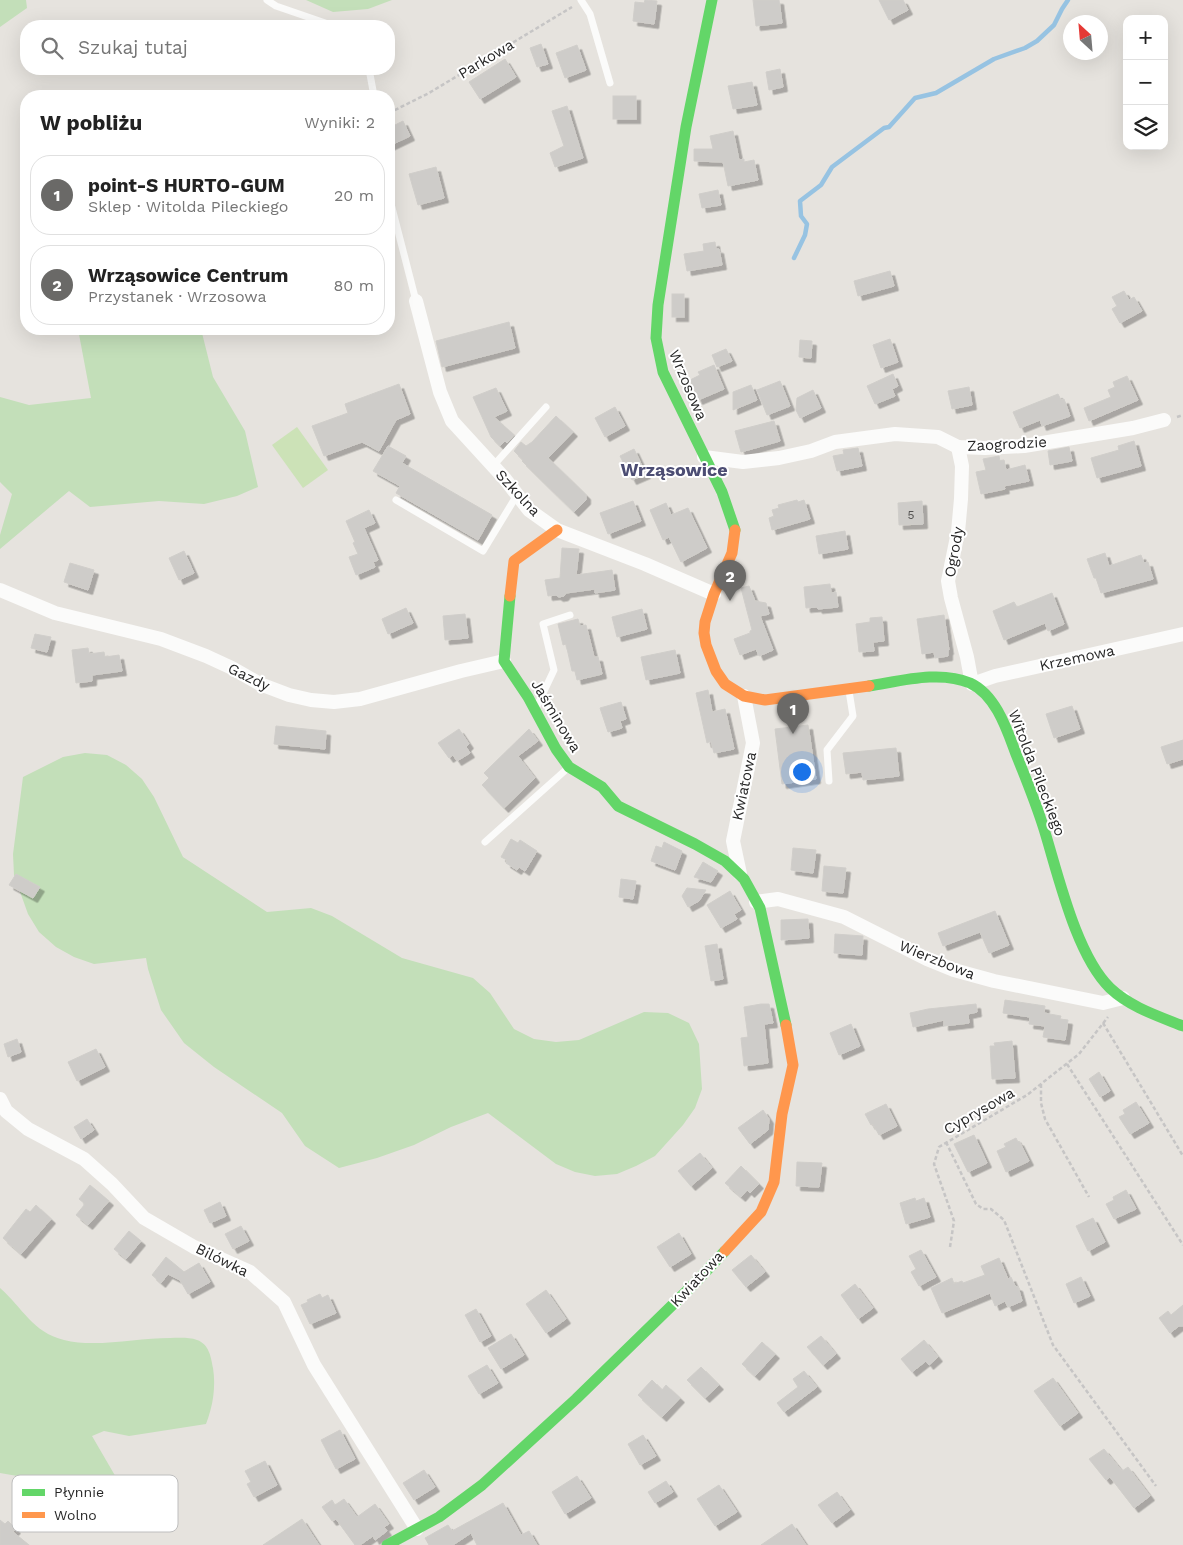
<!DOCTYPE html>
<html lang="pl">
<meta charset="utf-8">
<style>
body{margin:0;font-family:"Work Sans",sans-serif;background:#f6f6f6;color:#222}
.controls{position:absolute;right:15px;top:15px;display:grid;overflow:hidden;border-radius:10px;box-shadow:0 5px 20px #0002}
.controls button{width:45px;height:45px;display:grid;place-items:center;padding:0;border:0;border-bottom:1px solid #e0e0e0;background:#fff;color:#222;font:25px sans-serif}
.compass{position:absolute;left:1063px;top:15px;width:45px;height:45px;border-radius:50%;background:#fff;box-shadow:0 5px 20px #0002;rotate:334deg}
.you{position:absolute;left:801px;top:771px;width:18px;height:18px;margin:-12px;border:4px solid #fff;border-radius:50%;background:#1a73e8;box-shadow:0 0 0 8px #1a73e833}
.badge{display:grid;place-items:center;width:32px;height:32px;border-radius:50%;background:#6a6967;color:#fff;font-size:16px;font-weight:700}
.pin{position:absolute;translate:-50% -41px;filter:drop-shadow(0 1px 2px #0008)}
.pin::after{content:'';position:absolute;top:26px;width:18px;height:15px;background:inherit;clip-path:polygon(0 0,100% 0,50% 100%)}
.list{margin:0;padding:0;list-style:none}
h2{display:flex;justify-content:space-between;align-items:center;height:65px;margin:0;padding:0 20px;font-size:21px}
h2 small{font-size:16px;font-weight:400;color:#767676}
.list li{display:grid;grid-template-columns:32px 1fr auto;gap:15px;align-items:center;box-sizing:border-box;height:80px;margin:0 10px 10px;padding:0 10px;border:1px solid #e0e0e0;border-radius:20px}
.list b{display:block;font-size:19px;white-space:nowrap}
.list p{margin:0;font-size:16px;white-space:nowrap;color:#767676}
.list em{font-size:16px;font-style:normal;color:#767676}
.icon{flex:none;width:28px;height:28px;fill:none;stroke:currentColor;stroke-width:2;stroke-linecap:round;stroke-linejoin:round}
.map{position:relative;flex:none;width:1183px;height:1545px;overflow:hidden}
.search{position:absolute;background:#fff;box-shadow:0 5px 20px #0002;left:20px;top:20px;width:375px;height:55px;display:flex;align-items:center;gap:12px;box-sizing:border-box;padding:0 18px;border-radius:20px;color:#767676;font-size:19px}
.panel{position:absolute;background:#fff;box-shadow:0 5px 20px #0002;left:20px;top:90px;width:375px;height:245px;border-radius:20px}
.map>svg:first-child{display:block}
.green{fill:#c3dfb9}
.pitch{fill:#cce2b7}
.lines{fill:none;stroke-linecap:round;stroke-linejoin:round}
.stream{stroke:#97c3e2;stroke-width:4.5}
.building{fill:#ceccc9;stroke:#d0ceca;filter:url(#shadow)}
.path{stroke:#c6c5c5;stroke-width:2.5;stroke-dasharray:4 2.5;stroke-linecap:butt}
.lane{stroke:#fbfbfa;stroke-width:7}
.street{stroke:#fbfbfa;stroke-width:14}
.fast{stroke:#63d668;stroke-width:11}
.slow{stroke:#ff974d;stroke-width:11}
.labels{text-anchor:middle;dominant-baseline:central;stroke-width:4;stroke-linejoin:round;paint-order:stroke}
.number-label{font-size:12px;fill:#525150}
.street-label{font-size:15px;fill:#272727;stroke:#fff}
.quarter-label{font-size:18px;font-weight:bold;fill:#4c4d73;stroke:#fff}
.key{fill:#fff;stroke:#bebebe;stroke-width:1}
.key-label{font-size:14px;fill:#272727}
</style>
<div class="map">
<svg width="1183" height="1545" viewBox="0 0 1183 1545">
<defs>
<filter id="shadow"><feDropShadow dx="4.5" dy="4.5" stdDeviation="0" flood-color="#0004"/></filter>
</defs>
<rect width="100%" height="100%" fill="#e6e3de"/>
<g class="green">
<polygon points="0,0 26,0 27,8 0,27"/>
<polygon points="306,0 392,0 368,9 333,12"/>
<polygon points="78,329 201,329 213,377 245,431 258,487 237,496 204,504 159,501 90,507 69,491 0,549 0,535 12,494 0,482 0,397 29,405 91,398"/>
<polygon points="85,753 107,755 126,765 142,779 154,797 183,857 267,912 311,908 332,916 402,958 473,978 490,993 514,1029 534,1039 556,1042 579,1040 644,1012 668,1013 689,1023 699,1044 702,1089 695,1108 683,1125 655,1156 636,1166 617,1174 595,1176 575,1172 556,1164 488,1113 451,1127 414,1145 377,1158 339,1168 305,1146 282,1113 214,1067 184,1043 161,1010 148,969 146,958 94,964 74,957 56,947 39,932 28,914 14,875 13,854 23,777 63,757"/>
<path d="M 0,1288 C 23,1308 32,1332 64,1340 C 95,1348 137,1338 170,1338 C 178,1338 189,1337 197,1340 C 209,1344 211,1357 213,1368 C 216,1387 213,1406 206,1424 L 129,1436 L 104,1431 L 92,1436 L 117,1479 L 120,1501 L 111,1512 C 91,1508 76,1497 57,1488 C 40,1480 19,1476 0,1473 Z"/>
</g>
<polygon class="pitch" points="297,427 328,470 303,488 272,445"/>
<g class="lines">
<polyline class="stream" points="794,258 805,235 807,224 801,216 800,201 821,185 832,167 884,128 889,127 915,98 936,93 994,59 1025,48 1037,41 1054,25 1062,9 1068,0"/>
</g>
<g class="building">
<polygon points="645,0 657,1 654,24 633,21 635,2 644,3"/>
<polygon points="753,0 779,0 782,23 756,26"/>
<polygon points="879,0 903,0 908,10 889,20"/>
<polygon points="541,44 548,64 537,67 530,48"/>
<polygon points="577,45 586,70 565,78 556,53"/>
<polygon points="505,59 516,77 480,99 469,82"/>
<polygon points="780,69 783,87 769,90 766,72"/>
<polygon points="752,82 757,105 733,109 728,86"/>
<rect x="613" y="96" width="23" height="23"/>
<polygon points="567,106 583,158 555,167 550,153 564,146 552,111"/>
<polygon points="403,121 410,136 389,146 389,128"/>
<polygon points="733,131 739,160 744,159 744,162 754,160 758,180 728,186 723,162 694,161 694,149 713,149 710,136"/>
<polygon points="436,167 444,198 418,205 409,174"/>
<polygon points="718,190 721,205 702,208 699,194"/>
<polygon points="715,242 716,249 719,249 722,265 687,271 684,254 704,251 703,244"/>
<polygon points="890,271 894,286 858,296 854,281"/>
<polygon points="1124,291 1129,300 1134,297 1142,311 1120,323 1112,309 1117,306 1112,297"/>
<rect x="672" y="294" width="12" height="23"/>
<polygon points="509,322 515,348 442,367 436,341"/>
<polygon points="890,339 898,362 881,368 873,345"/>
<polygon points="800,340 812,341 811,358 799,357"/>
<polygon points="726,349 732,361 717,367 712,355"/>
<polygon points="714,365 724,389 698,400 690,380 700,375 698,372"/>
<polygon points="893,374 898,386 892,389 895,396 875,404 867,386"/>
<polygon points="1127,376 1138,400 1089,421 1084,408 1111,397 1108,390 1115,387 1113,382"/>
<polygon points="780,381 790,406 767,415 757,390"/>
<polygon points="399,384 410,414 396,420 379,451 362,442 324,456 312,426 348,413 345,404"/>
<polygon points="751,385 757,400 733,410 733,392"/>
<polygon points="969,387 972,405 952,409 948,391"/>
<polygon points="496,388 507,411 494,417 514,435 507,443 505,441 500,446 491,437 473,397"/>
<polygon points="813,390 821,408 800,418 796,410 797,398"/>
<polygon points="1058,394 1061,400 1064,399 1070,416 1042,426 1040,420 1020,428 1013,412"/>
<polygon points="615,407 625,426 605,437 595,418"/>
<polygon points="556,416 573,432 548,458 586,495 586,500 574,512 522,461 523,460 514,451 521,442 526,446 532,442"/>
<polygon points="774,421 780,441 741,452 735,431"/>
<polygon points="1134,441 1141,466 1097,478 1091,458 1119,450 1118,446"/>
<polygon points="388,446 406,456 402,463 492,515 478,540 396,493 400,486 373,471"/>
<polygon points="1069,447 1072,461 1050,465 1048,451"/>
<polygon points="858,448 862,466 837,471 833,456 844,454 843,450"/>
<polygon points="634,449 646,474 632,480 620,456"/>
<polygon points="999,456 1000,461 1004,460 1006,470 1025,465 1029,481 1004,486 1005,489 981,494 976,472 986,470 983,459"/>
<polygon points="797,500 798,502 804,500 810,519 772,530 769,518 774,516 772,510 779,508 778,505"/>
<polygon points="633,501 641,521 608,534 600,513"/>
<polygon points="922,501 923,524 899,525 898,503"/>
<polygon points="666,503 671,515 688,508 707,548 681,562 669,537 663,540 650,510"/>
<polygon points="369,510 375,523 364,528 378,560 373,562 375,567 356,575 349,557 358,554 353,543 355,542 346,521"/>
<polygon points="845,531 848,549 819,554 816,536"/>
<polygon points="562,548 579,549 576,575 612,570 615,590 595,593 595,589 566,593 564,596 559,597 556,595 548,596 545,580 560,578"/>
<polygon points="184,551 194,573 179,580 169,558"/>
<polygon points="1105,553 1109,566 1141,555 1144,563 1148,562 1153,579 1101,593 1096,578 1094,578 1087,559"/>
<polygon points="70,563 94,570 88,590 64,582"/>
<polygon points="830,584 831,593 836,592 838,607 818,609 817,607 806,608 804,587"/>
<polygon points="749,586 755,601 766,603 769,614 760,616 773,650 759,656 756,649 740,655 734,639 750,633 750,631 752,630 741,588"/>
<polygon points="1052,593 1064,624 1048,631 1045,623 1004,640 993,611 1014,602 1017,607"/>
<polygon points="406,608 413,623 388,634 382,619"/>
<polygon points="642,609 647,629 617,637 612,617"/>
<polygon points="465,614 468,638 445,640 443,616"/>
<polygon points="944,615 949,650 948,650 948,656 935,658 934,652 922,654 917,619"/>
<polygon points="882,617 884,641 873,642 874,651 859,652 856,624 870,622 870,618"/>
<polygon points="578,619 580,626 586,625 594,657 598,657 602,674 577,680 575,671 572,671 566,644 563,645 558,624"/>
<polygon points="35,634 51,637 47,652 31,648"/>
<polygon points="88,648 89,654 104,652 105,657 119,655 122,671 92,675 92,681 76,683 72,650"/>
<polygon points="675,650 680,673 646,680 641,657"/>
<polygon points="708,690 712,712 725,709 734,749 714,753 711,741 707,743 696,693"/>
<polygon points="621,702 626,719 620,721 622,728 608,732 600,708"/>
<polygon points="1072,706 1080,729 1054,738 1046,714"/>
<polygon points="808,725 816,779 782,784 775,729"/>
<polygon points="276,726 326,731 325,749 274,744"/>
<polygon points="459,729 469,744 466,747 470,753 457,761 453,755 449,758 438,743"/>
<polygon points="529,729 538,741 518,756 535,778 504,808 482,785 489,778 484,773"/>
<polygon points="1183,740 1183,759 1167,764 1161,747"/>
<polygon points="896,748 899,776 863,780 862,772 846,774 843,753"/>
<polygon points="511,839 518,843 520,840 537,851 525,871 519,867 517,870 506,863 507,860 501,857"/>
<polygon points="664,842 682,851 675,870 651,861 656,846 662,848"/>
<polygon points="793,848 816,850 813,873 791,870"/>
<polygon points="703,862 718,871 711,882 694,877"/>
<polygon points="824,866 846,868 843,893 822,891"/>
<polygon points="16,874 40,887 33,898 9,885"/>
<polygon points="621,879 636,881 633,899 619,897"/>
<polygon points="687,888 706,890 699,901 688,907 682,896"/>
<polygon points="730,891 741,910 734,914 737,919 721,928 707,905"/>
<polygon points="995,911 1009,945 989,953 980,932 943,946 938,933"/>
<polygon points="808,919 809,938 781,940 781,920"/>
<polygon points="835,934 863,936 862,955 834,953"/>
<polygon points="717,944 723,979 711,981 705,946"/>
<polygon points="1005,1000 1045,1006 1044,1013 1061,1016 1060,1019 1068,1020 1065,1040 1043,1037 1045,1026 1029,1024 1030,1017 1003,1013"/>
<polygon points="761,1004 769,1004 773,1023 764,1024 768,1063 744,1066 741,1038 748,1037 744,1007"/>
<polygon points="976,1004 977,1012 968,1014 969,1023 944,1026 944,1020 913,1027 910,1013 928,1009"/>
<polygon points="851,1024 860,1046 839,1055 830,1033"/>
<polygon points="17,1039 21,1052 8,1057 4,1044"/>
<polygon points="1012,1041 1015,1078 992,1079 990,1046 995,1046 994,1043"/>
<polygon points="96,1049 105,1067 77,1081 68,1062"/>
<polygon points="1099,1072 1110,1091 1100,1097 1089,1079"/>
<polygon points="1136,1102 1149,1123 1130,1134 1119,1117 1125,1114 1123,1110"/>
<polygon points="886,1104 897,1126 879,1135 873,1124 871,1125 865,1114"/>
<polygon points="763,1110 769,1119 768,1130 750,1144 738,1128"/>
<polygon points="87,1119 94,1130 81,1139 74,1127"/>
<polygon points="974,1135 987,1163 968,1172 954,1144"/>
<polygon points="1016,1138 1018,1142 1019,1141 1029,1161 1006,1172 997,1151 1006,1147 1004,1144"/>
<polygon points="700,1153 712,1168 691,1186 678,1171"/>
<polygon points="797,1162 822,1163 819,1187 796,1186"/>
<polygon points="741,1166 759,1184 750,1193 747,1190 741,1197 725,1183"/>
<polygon points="90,1185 109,1201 88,1225 76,1215 85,1204 79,1199"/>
<polygon points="1126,1190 1136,1209 1114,1219 1106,1204 1114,1200 1113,1197"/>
<polygon points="915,1198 916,1201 924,1198 930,1217 906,1224 900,1203"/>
<polygon points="220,1202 226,1216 210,1223 204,1210"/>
<polygon points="36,1205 51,1219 21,1254 3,1238 26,1209 30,1212"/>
<polygon points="1093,1218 1105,1242 1088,1251 1076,1226"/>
<polygon points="241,1226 249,1241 233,1249 225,1234"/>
<polygon points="129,1231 141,1241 126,1259 114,1249"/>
<polygon points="679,1233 691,1254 670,1267 657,1247"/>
<polygon points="921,1250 936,1277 919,1286 911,1272 916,1269 909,1256"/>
<polygon points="751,1255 765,1272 746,1287 732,1270"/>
<polygon points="166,1257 184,1272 199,1263 210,1282 188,1294 180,1280 168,1274 161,1283 152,1275"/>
<polygon points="999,1258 1008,1279 1011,1277 1015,1286 1018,1287 1022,1301 1008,1307 1005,1301 995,1306 990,1293 942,1313 931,1288 952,1278 954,1284 962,1281 963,1283 985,1275 981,1266"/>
<polygon points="1081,1277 1090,1296 1074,1303 1066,1284"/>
<polygon points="855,1284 873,1308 858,1319 841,1295"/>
<polygon points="546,1290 566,1319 546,1333 526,1304"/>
<polygon points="320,1294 322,1298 328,1295 336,1313 310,1324 301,1305 308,1302 307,1300"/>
<polygon points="1183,1305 1183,1326 1179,1326 1170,1333 1159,1318 1168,1311 1171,1315"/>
<polygon points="476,1309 491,1336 480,1342 465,1315"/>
<polygon points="511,1334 524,1355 501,1369 488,1348"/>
<polygon points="821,1336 836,1354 823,1365 807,1347"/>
<polygon points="924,1340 938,1357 929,1365 926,1361 912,1372 901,1359"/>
<polygon points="762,1342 775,1354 755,1376 742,1364"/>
<polygon points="487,1365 498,1383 479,1394 468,1376"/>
<polygon points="701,1367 719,1385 705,1398 687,1380"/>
<polygon points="804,1371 817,1387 784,1412 777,1403 798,1387 793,1379"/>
<polygon points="1053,1378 1078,1413 1060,1426 1034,1391"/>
<polygon points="652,1380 662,1390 666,1385 680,1398 662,1417 638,1395"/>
<polygon points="340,1430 355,1459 336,1469 321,1440"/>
<polygon points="643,1435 656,1456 640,1465 628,1444"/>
<polygon points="1104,1449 1122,1471 1128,1467 1150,1496 1134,1508 1110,1477 1106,1480 1089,1459"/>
<polygon points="265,1461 277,1485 254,1497 247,1484 251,1482 245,1471"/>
<polygon points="424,1470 435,1487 414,1500 403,1483"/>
<polygon points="577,1476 591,1498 565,1514 552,1492"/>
<polygon points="666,1481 673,1492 655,1503 648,1492"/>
<polygon points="719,1485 737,1512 715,1526 697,1499"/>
<polygon points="837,1492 850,1510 832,1523 818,1505"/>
<polygon points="344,1499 357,1517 375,1504 389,1524 384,1527 387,1531 375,1540 373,1536 360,1545 355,1545 336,1519 332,1521 322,1507 332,1500 335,1505"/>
<polygon points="503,1503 521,1535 529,1531 537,1545 477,1545 471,1533 453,1545 429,1545 425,1538 448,1525 452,1531"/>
<polygon points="302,1519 319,1545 263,1545"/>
<polygon points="0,1520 5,1524 8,1521 16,1529 13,1532 29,1545 0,1545"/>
<polygon points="792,1524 806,1545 761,1545"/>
</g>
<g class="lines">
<g class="path">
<polyline points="389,113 429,93 572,7"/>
<polyline points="1177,417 1183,415"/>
<polyline points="1103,1023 1183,1156"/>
<polyline points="1067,1064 1183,1245"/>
<polyline points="1041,1084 1041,1103 1045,1119 1089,1197"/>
<polyline points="946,1142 976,1204 983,1209 991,1209 1004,1220 1053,1345 1156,1486"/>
<polyline points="950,1247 954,1221 934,1164 939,1147 1027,1095 1079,1054 1108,1017"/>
</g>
<g class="lane">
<polyline points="267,0 276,6 334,26"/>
<polyline points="581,0 590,14 610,83"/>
<polyline points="369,69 374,96"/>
<polyline points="389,196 416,301"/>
<polyline points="493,466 546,407"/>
<polyline points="396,500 483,551 517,495"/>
<polyline points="537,706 554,670 543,624 570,615"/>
<polyline points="829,781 827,750 853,716 849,691"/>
<polyline points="485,842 569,767"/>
</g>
<g class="street">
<polyline points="416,301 440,392 452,421 505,479 529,510 557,530 645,564 714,594"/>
<polyline points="958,447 962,466 961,499 958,532 948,581 951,598 967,657 972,684 995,676 1183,634"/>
<polyline points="704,457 743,462 779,458 811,451 835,442 895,434 938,437 958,447 985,448 1024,446 1133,428 1164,420"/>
<polyline points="0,590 55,613 161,639 206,656 232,668 260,684 289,695 311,700 334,702 360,699 461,671 504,661"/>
<polyline points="740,874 733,841 753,743 744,696"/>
<polyline points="756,902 778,899 844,917 927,959 954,970 994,981 1103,1003 1123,998"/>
<polyline points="0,1099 6,1111 28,1129 84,1159 112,1184 144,1218 194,1247 250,1272 284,1302 314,1365 417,1529"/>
</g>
<g class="fast">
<polyline points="712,0 686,127 658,305 656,338 663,372 722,492 735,530"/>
<polyline points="510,596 504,661 528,697 556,749 569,767 602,787 618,806 695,844 725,861 744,879 760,908 786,1025"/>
<path d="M 869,686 C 901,681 940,670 970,683 C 996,695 1007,730 1016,754 C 1026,779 1036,803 1044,829 C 1058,874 1076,955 1110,988 C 1130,1007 1158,1016 1183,1026"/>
<polyline points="387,1545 439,1517 482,1485 576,1399 696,1282 725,1251"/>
</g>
<g class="slow">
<polyline points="735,530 732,553 714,594 705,622 704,633 706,645 716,671 725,684 744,696 765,700 869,686"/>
<polyline points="510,596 514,561 557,530"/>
<polyline points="725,1251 761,1212 774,1182 782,1114 793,1065 786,1025"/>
</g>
</g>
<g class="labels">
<g class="number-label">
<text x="911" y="515">5</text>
</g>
<g class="street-label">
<text transform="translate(486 59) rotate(-31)">Parkowa</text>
<text transform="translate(688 385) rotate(67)">Wrzosowa</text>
<text transform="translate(1007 444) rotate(-3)">Zaogrodzie</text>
<text transform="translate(518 493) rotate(47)">Szkolna</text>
<text transform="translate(954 552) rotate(-80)">Ogrody</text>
<text transform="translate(1077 658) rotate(-12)">Krzemowa</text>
<text transform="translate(249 677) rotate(26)">Gazdy</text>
<text transform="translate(556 716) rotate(59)">Jaśminowa</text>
<text transform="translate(1037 773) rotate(69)">Witolda Pileckiego</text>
<text transform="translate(744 786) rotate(-78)">Kwiatowa</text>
<text transform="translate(937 960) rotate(22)">Wierzbowa</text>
<text transform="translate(979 1111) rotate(-30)">Cyprysowa</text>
<text transform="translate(222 1260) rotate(26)">Bilówka</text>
<text transform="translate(697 1279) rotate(-47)">Kwiatowa</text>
</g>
<g class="quarter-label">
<text x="674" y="469">Wrząsowice</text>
</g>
</g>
<rect x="12" y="1475" width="166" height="57" rx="8" class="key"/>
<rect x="22" y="1489" width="23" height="7" fill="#63d668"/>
<rect x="22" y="1512" width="23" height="6" fill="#ff974d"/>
<g class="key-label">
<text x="54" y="1497">Płynnie</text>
<text x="54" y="1520">Wolno</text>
</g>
</svg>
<div class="controls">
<button>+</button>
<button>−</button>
<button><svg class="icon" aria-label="layers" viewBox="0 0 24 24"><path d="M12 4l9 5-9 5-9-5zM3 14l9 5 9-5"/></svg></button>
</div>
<svg class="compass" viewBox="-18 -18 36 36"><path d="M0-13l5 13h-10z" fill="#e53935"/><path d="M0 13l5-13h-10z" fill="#767676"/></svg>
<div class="you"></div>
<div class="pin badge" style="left:793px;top:734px">1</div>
<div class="pin badge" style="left:730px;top:601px">2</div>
<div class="search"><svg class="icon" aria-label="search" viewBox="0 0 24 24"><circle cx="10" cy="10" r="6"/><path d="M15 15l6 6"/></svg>Szukaj tutaj</div>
<section class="panel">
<h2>W pobliżu<small>Wyniki: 2</small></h2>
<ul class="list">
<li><span class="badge">1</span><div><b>point-S HURTO-GUM</b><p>Sklep · Witolda Pileckiego</p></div><em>20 m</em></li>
<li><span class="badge">2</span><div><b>Wrząsowice Centrum</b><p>Przystanek · Wrzosowa</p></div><em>80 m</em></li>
</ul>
</section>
</div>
